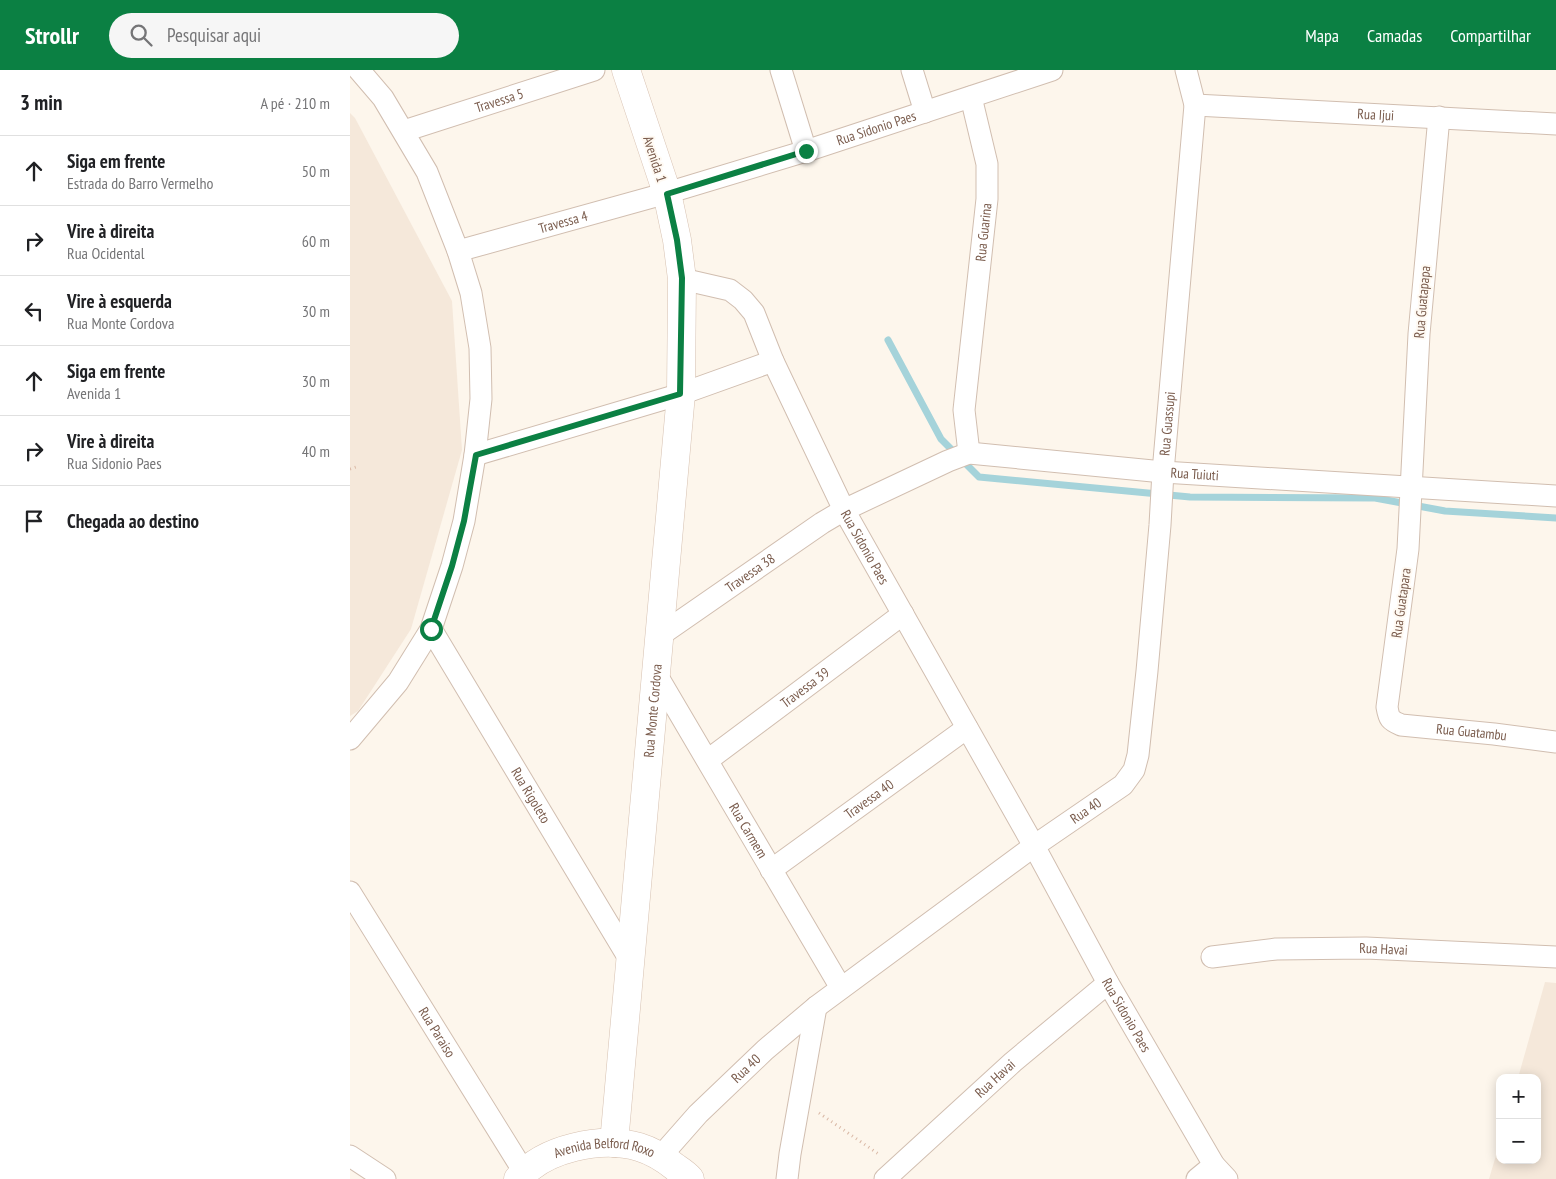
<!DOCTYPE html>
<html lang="pt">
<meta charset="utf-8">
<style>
body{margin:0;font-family:"PT Sans Narrow",sans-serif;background:#f6f6f6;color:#202124}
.controls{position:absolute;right:15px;bottom:15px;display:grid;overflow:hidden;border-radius:10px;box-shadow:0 2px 12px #0003}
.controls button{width:45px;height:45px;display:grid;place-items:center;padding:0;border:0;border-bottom:1px solid #e0e0e0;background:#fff;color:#202124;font:25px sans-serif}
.stop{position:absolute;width:15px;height:15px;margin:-11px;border:4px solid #0b8043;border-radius:50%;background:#fff}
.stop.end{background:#0b8043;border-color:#fff;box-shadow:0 1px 5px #0008}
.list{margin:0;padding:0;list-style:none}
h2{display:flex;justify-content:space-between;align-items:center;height:65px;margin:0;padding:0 20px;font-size:21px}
h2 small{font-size:16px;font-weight:400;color:#757577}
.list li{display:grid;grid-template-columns:32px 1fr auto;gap:15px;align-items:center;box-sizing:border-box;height:70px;padding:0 20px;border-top:1px solid #e0e0e0}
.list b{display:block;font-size:19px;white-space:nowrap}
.list p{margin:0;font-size:16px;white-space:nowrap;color:#757577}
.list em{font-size:16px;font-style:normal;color:#757577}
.icon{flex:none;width:28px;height:28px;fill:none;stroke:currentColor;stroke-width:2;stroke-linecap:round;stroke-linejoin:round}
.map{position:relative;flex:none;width:1206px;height:1109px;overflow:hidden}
header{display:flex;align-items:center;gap:30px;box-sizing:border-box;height:70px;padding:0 25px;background:#0b8043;color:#fff}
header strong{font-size:24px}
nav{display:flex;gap:28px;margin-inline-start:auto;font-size:18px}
.search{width:350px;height:45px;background:#f6f6f6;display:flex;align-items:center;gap:12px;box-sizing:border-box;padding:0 18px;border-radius:28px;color:#757577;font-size:19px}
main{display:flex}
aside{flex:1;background:#fff}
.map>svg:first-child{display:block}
.residential{fill:#f5e8da}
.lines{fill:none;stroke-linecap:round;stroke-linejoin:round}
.stream{stroke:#a5d3da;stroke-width:7}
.street-casing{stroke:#d1beb0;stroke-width:23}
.secondary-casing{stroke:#d6c0b0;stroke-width:29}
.path{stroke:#d9b8a5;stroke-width:3;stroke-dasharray:1 4;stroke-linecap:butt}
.street{stroke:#fff;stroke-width:21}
.secondary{stroke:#fff;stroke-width:28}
.route{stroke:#0b8043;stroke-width:6}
.labels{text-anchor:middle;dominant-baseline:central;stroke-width:4;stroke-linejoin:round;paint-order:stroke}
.street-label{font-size:14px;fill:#7a5c4d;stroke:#fffaf3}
</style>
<header>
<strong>Strollr</strong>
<div class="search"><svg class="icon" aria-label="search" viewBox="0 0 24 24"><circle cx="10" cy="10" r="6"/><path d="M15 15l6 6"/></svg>Pesquisar aqui</div>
<nav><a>Mapa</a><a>Camadas</a><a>Compartilhar</a></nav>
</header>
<main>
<aside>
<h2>3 min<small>A pé · 210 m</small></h2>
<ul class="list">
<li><svg class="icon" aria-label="ahead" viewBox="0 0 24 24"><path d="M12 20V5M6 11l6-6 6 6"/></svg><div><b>Siga em frente</b><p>Estrada do Barro Vermelho</p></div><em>50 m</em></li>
<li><svg class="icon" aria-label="right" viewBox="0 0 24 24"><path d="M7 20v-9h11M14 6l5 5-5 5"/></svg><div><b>Vire à direita</b><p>Rua Ocidental</p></div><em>60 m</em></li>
<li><svg class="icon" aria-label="left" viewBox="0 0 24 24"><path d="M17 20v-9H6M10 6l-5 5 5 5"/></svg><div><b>Vire à esquerda</b><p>Rua Monte Cordova</p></div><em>30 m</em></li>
<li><svg class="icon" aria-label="ahead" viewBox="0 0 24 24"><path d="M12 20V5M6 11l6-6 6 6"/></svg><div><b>Siga em frente</b><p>Avenida 1</p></div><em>30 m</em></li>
<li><svg class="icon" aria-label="right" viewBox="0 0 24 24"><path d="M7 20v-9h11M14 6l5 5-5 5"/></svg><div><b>Vire à direita</b><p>Rua Sidonio Paes</p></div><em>40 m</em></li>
<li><svg class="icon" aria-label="arrive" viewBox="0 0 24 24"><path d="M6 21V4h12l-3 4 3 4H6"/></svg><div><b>Chegada ao destino</b></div></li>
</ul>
</aside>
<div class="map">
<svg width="1206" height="1109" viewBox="0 0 1206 1109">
<rect width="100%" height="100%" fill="#fdf6ec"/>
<g class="residential">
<polygon points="0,43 5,48 102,231 112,380 61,559 8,641 0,646"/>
<polygon points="1195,912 1206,913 1206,1109 1139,1109 1150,1072 1150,1090 1187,1090 1187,1008 1168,1008"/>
</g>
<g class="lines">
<polyline class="stream" points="538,270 591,369 629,407 840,427 1025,428 1095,441 1206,448"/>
<defs>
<g id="street">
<polyline points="431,0 456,81"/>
<polyline points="562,0 575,42"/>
<path id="s1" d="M 845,35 L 1206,54"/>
<path id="s2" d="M 1089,47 L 1069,264 L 1058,479 L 1037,637 C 1039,649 1040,650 1051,655 L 1144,664 L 1206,672"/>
<path id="s3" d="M 54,61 L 244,0"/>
<path id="s4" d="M 108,181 L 317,123 L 456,81 L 702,0"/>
<path id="s5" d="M 332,209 L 380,220 L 393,230 L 404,243 L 423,291 L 494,440 L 684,776 L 758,913 L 864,1095 L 877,1109"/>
<path id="s6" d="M 619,383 L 614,340 L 637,129 L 637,94 L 621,27"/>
<polyline points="125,385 331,324 423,291"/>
<path id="s7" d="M 81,559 L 280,890"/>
<path id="s8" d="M 309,566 L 472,453 L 494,440 L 598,391 L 619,383 L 813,402 L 1206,426"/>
<path id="s9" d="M 305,602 L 491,918"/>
<polyline points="0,669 48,612 81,559 102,496 114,451 125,385 131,329 130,278 121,223 108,181 77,102 33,28 9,0"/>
<path id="s10" d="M 358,690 L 553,544"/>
<path id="s11" d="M 421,800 L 617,658"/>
<path id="s12" d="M 0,822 L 174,1102"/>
<path id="s13" d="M 862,887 L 926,879 L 1016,878 L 1206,887"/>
<polyline points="0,1086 35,1109"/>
<path id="s14" d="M 311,1086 L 348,1044 L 415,980 L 466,937 L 684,776 L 773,715 L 784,700 L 788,685 L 797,601 L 810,455 L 813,402 L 845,35 L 836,0"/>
<polyline points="437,1109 440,1084 466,937"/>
<path id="s15" d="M 535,1109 L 663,992 L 758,913"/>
<polyline points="847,1109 864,1095"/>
</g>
<g id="secondary">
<path id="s16" d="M 264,1073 L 331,324 L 332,209 L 327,170 L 317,123 L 276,0"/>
<path id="s17" d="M 168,1109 C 194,1078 251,1066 289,1077 C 302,1081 314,1088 325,1097 C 331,1101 336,1104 340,1109"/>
</g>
</defs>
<use href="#street" class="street-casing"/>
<use href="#secondary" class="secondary-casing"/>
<g class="path">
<polyline points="0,399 6,397"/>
<polyline points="469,1043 530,1085"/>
</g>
<use href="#street" class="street"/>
<use href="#secondary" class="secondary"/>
</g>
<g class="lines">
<polyline class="route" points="81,559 102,496 114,451 126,385 330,324 332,208 327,170 317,124 456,81"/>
</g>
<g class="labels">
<g class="street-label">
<text stroke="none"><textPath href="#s3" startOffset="100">Travessa 5</textPath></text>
<text stroke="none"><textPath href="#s1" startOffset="181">Rua Ijui</textPath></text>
<text stroke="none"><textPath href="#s4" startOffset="436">Rua Sidonio Paes</textPath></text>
<text transform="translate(305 89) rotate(72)">Avenida 1</text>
<text stroke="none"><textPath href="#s4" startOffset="109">Travessa 4</textPath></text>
<text stroke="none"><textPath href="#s6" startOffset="222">Rua Guarina</textPath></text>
<text transform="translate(1072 232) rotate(-85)">Rua Guatapapa</text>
<text stroke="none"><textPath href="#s14" startOffset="961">Rua Guassupi</textPath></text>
<text stroke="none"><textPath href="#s8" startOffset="588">Rua Tuiuti</textPath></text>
<text stroke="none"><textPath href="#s5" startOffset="342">Rua Sidonio Paes</textPath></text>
<text stroke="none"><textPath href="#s8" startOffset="111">Travessa 38</textPath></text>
<text transform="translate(1051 533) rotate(-82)">Rua Guatapara</text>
<text stroke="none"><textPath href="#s10" startOffset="121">Travessa 39</textPath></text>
<text stroke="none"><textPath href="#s16" startOffset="434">Rua Monte Cordova</textPath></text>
<text stroke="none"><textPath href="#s2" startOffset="688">Rua Guatambu</textPath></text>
<text stroke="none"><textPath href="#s7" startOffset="194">Rua Rigoleto</textPath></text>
<text stroke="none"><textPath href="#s11" startOffset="121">Travessa 40</textPath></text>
<text stroke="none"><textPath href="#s14" startOffset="549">Rua 40</textPath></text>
<text stroke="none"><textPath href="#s9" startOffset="184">Rua Carmem</textPath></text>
<text stroke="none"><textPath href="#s13" startOffset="172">Rua Havai</textPath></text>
<text stroke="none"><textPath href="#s5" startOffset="878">Rua Sidonio Paes</textPath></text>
<text stroke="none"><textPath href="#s12" startOffset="165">Rua Paraiso</textPath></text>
<text stroke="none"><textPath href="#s14" startOffset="122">Rua 40</textPath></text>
<text stroke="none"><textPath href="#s15" startOffset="149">Rua Havai</textPath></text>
<text stroke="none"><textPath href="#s17" startOffset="96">Avenida Belford Roxo</textPath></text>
</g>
</g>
</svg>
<div class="controls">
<button>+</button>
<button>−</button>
</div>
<div class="stop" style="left:81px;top:559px"></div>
<div class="stop end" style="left:456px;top:81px"></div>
</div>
</main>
